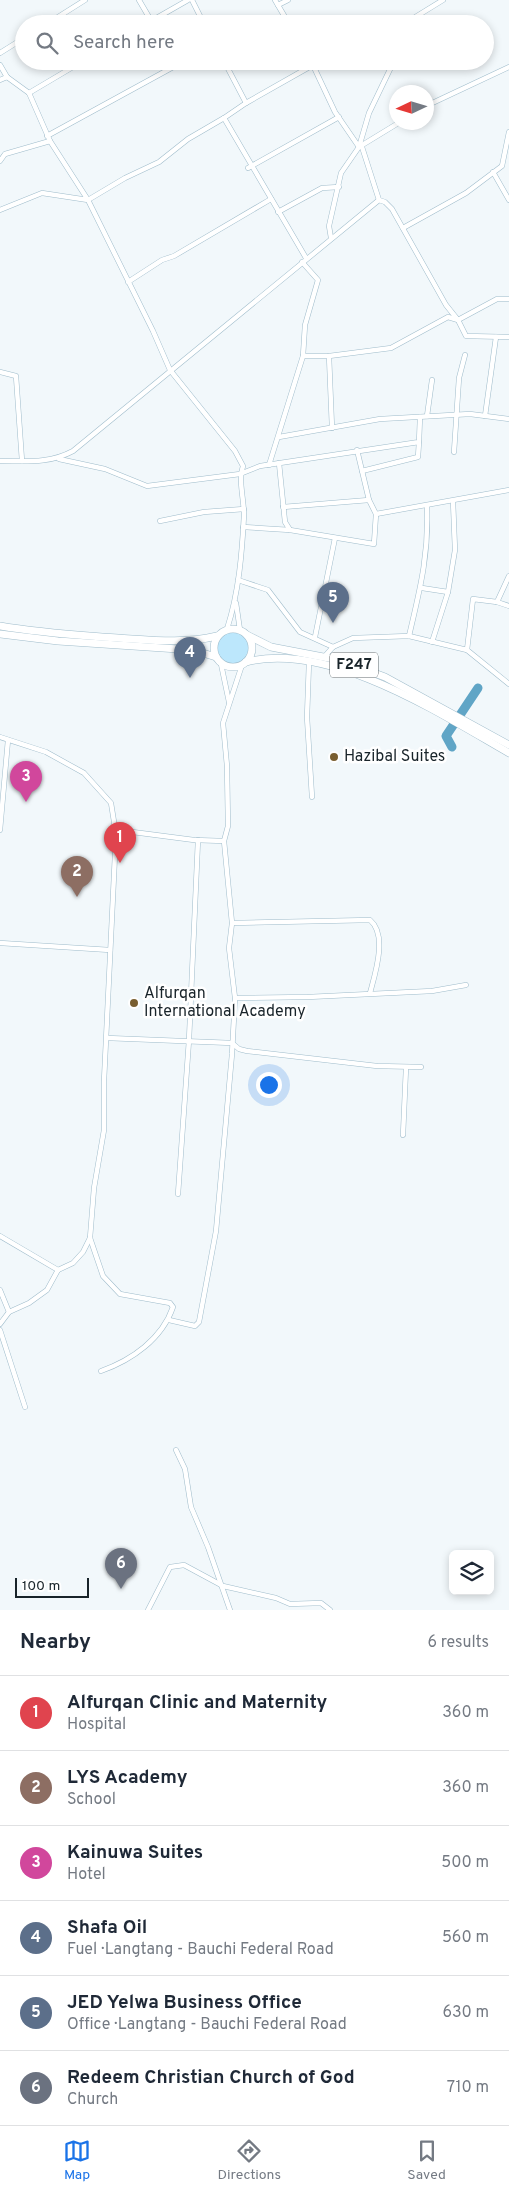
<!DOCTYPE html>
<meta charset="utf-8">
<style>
body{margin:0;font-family:Overpass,sans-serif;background:#f6f6f7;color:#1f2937}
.controls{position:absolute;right:15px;bottom:15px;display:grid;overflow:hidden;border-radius:8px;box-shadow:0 2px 8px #0003}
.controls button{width:45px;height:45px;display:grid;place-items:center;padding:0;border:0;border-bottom:1px solid #e0e1e3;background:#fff;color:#1f2937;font:25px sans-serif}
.compass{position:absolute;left:389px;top:85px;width:45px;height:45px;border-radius:50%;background:#fff;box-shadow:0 2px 8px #0003;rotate:266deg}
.scale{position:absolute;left:15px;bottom:12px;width:74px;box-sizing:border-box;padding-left:5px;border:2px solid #19242a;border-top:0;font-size:14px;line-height:18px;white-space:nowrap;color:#19242a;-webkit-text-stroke:4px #fff;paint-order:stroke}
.you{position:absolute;left:268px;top:1084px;width:18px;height:18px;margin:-12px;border:4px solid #fff;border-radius:50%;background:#1a73e8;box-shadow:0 0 0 8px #1a73e833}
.badge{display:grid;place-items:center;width:32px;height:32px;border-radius:50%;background:#1a73e8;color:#fff;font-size:16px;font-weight:700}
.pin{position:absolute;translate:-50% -41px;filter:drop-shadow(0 1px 2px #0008)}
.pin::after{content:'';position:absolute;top:26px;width:18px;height:15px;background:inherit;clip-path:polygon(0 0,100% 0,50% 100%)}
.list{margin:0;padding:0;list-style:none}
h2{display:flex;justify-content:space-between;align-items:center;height:65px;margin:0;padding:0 20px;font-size:21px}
h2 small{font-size:16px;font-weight:400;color:#747a83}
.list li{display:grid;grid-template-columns:32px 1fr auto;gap:15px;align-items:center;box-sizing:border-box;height:75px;padding:0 20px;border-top:1px solid #e0e1e3}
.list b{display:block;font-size:19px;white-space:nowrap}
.list p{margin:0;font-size:16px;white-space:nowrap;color:#747a83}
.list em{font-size:16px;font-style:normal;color:#747a83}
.icon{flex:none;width:28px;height:28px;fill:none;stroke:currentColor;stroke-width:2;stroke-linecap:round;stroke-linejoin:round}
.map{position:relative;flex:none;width:509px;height:1610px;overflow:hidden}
.search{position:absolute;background:#fff;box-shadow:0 2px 8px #0003;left:15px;right:15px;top:15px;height:55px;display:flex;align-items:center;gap:12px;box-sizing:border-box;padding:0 18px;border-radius:28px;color:#747a83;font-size:19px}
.sheet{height:515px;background:#fff}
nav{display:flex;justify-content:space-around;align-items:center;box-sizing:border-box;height:70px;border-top:1px solid #e0e1e3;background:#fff;font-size:14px;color:#747a83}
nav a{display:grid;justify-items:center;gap:2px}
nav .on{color:#1a73e8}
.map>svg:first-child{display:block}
.green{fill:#bce7fc}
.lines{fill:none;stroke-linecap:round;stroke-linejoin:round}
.river{stroke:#60a5c6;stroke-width:9}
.minor-casing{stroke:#9fbccb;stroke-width:5.5}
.primary-casing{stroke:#9fbccb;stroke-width:8}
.minor{stroke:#fff;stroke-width:4.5}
.primary{stroke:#fff;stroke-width:7}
.poi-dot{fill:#795e30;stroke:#fff;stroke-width:2}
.labels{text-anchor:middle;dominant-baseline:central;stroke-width:5;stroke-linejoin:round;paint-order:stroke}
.shield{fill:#fff;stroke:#5e666a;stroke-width:1}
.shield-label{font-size:15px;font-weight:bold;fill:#19242a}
.poi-label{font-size:16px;fill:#19242a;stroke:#fff;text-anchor:start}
</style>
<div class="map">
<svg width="509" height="1610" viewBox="0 0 509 1610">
<rect width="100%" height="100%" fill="#f2f8fb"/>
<circle class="green" cx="233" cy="648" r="17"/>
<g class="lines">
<polyline class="river" points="452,747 446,736 478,688"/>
<defs>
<g id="minor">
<polyline points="139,0 153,24"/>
<polyline points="192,0 204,24"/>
<polyline points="275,0 289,24"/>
<polyline points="278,5 288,0"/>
<polyline points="47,24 85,0"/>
<polyline points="146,24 188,0"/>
<polyline points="404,24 443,0"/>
<polyline points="0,53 24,38"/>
<polyline points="224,61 246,103"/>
<polyline points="311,61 335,112 359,147 400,122"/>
<polyline points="0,65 7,77"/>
<path d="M 0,80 L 7,77 L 29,93 L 50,141 L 88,200 L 153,331 L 170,370 L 235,451 L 243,466 C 238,480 244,499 244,515 C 242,553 239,592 227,629"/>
<polyline points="29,93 83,61"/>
<polyline points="426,106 509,67"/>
<polyline points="224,118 306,258"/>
<polyline points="47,136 175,66 172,61"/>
<polyline points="362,147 379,200"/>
<polyline points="0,161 5,154 50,141"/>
<polyline points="248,168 339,117"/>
<polyline points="493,172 509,200"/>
<polyline points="0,210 42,193 88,200 125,178 159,162 188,139 224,118 246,103 320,61"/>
<polyline points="278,212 322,188 339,187"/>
<polyline points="403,228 466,193 502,166 509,132"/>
<polyline points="331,238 329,226 341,173 359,147 369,113 394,61"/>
<polyline points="128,282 162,260 174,256 271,199"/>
<polyline points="303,356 329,356 391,348 448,317 458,320 497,299 509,299"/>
<polyline points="329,356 332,428"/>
<polyline points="0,372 16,376 22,461"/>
<polyline points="427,416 432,380"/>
<polyline points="485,416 496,337"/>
<polyline points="279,437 380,419 470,414 509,419"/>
<polyline points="454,452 459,378 465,355"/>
<polyline points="59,459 105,469 147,486 240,474 260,466 419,442 420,417"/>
<path d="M 0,461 C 26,461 49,464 73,451 L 379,200 L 385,202 L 392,209 L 446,305 L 458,320 L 466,336 L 509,337"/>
<polyline points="279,463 285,522 290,530 374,544 376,514 369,500 357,450"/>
<polyline points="269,465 303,356 305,325 318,280 302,262"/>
<polyline points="362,471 418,457 419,442"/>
<polyline points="283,507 369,500"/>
<polyline points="376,514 509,490"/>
<polyline points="160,521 204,512 244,509"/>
<polyline points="243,527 290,530"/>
<polyline points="238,580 268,590 300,632 333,647"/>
<polyline points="422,588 448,592"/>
<polyline points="497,602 509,576"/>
<polyline points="236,603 240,630"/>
<path d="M 409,636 C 420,589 429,555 427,506"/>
<polyline points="315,637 335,538"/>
<polyline points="432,642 448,592 455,550 453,501"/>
<polyline points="467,650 473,599 497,602 509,606"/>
<polyline points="324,657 333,647 353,638 409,636 467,650 509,684"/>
<polyline points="309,662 307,717 312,797"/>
<polyline points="221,664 229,702"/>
<path d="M 0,737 L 46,752 L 84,773 L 111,803 L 116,834 L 104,1081 L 104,1130 L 94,1188 L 90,1238 L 103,1276 L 120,1294 L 170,1303 L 173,1307 C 162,1339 132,1360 101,1371"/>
<polyline points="0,830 8,740"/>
<polyline points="116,834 125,831 194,840 224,841"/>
<path d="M 232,923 L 370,920 C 388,935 375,974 370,993"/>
<polyline points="0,943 110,950"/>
<polyline points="235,998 308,997 432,991 466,985"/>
<polyline points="107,1038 232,1043 239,1049 247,1051 377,1066 421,1067"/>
<polyline points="403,1135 406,1068"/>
<polyline points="178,1194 189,1040 198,840"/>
<polyline points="0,1236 58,1270"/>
<polyline points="0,1290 9,1312"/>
<polyline points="169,1320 195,1326 199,1322 216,1231 232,1054 235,998 229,948 232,923 224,841 228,826 227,766 223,723 242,665"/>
<polyline points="0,1324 9,1312 29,1303 47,1290 58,1270 73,1263 83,1252 90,1238"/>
<polyline points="0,1330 25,1407"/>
<polyline points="176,1450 185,1469 191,1507 208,1547 230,1610"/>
<polyline points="148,1610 170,1567 184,1565 223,1586 276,1598 290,1604 321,1603 330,1610"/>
</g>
<g id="primary">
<path d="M 0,626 C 39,633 78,635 118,638 C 151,640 184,644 217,636"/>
<circle cx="233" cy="648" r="19"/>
<polyline points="0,634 58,641 193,650 216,657"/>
<polyline points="247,635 271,647 339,660 385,677 509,745"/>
<path d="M 246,662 C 329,641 439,713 509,753"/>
</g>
</defs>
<use href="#minor" class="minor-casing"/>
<use href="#primary" class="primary-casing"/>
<use href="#minor" class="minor"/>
<use href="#primary" class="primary"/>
</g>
<g class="poi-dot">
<circle cx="334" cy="757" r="5"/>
<circle cx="134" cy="1003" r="5"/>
</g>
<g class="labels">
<rect class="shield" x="330" y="652.5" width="48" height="25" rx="4"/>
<g class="shield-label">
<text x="354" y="665">F247</text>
</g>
<g class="poi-label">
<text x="344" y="757">Hazibal Suites</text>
<text x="144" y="994">Alfurqan<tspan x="144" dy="18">International Academy</tspan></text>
</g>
</g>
</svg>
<div class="controls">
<button><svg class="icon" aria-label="layers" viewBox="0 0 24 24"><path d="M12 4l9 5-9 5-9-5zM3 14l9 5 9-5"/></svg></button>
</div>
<svg class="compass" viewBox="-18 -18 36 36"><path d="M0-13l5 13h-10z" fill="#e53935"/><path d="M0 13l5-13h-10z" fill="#747a83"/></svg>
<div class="scale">100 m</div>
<div class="you"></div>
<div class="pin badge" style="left:120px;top:863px;background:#e0444e">1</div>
<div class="pin badge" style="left:77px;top:897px;background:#8d6e63">2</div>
<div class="pin badge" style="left:26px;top:802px;background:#d1479c">3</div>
<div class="pin badge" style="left:190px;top:678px;background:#5c6f8a">4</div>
<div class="pin badge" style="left:333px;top:623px;background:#5c6f8a">5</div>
<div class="pin badge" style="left:121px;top:1589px;background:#6b7280">6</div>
<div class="search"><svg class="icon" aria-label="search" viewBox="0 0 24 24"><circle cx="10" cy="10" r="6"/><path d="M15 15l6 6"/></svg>Search here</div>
</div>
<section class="sheet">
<h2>Nearby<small>6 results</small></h2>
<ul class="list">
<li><span class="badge" style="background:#e0444e">1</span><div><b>Alfurqan Clinic and Maternity</b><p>Hospital</p></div><em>360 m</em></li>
<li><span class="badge" style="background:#8d6e63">2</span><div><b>LYS Academy</b><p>School</p></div><em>360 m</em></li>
<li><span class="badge" style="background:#d1479c">3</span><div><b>Kainuwa Suites</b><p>Hotel</p></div><em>500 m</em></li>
<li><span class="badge" style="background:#5c6f8a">4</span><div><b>Shafa Oil</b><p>Fuel · Langtang - Bauchi Federal Road</p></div><em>560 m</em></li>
<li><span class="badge" style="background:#5c6f8a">5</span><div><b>JED Yelwa Business Office</b><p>Office · Langtang - Bauchi Federal Road</p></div><em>630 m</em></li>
<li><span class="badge" style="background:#6b7280">6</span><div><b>Redeem Christian Church of God</b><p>Church</p></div><em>710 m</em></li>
</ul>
</section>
<nav>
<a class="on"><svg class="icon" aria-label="map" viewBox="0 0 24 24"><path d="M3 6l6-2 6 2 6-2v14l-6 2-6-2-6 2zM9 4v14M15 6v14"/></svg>Map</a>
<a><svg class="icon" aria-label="directions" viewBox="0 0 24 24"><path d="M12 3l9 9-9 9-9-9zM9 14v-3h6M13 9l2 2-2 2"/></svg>Directions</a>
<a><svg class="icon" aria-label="saved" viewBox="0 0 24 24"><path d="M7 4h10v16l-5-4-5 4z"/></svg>Saved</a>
</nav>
